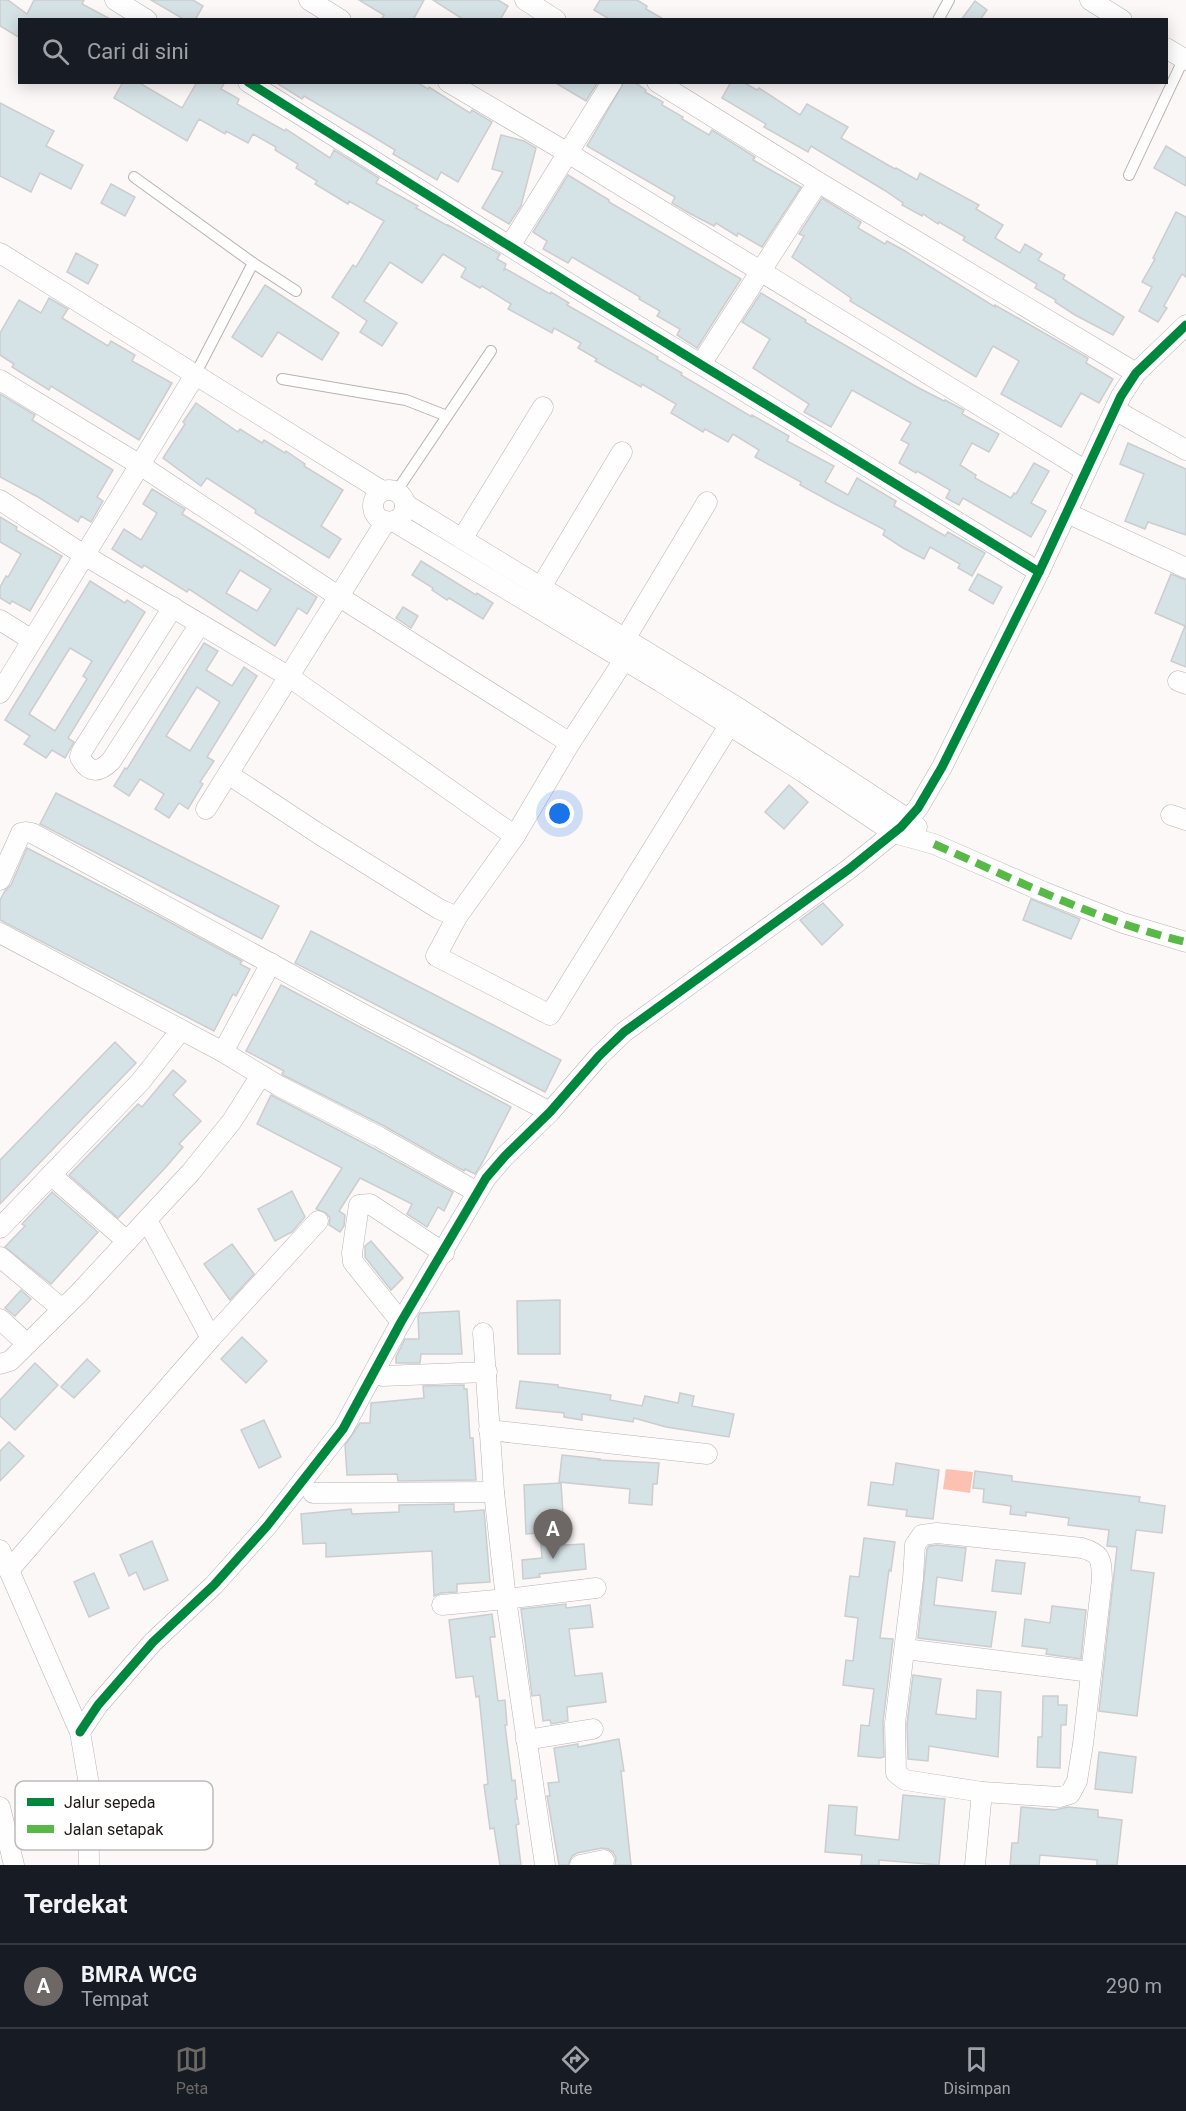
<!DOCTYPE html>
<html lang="id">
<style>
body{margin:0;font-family:Roboto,sans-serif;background:#242831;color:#f1f3f6}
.you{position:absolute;left:560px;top:814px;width:21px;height:21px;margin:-15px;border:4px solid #fff;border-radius:50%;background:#1a73e8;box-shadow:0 0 0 9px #1a73e833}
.badge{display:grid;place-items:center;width:39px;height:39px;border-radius:50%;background:#6d6866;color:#fff;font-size:20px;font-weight:700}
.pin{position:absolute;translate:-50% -50px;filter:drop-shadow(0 2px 3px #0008)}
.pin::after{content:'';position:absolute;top:32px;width:21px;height:18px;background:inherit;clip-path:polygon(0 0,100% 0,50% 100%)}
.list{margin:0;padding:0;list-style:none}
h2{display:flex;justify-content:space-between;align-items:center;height:78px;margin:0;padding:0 24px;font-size:26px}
h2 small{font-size:20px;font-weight:400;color:#9ea1a6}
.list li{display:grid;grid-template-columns:39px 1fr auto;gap:18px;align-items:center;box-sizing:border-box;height:84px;padding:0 24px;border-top:2px solid #363941}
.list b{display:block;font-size:22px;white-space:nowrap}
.list p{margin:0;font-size:20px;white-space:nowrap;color:#9ea1a6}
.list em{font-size:20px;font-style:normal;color:#9ea1a6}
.icon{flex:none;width:33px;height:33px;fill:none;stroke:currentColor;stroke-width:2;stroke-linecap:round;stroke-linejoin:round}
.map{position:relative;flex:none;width:1186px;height:1865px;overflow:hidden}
.search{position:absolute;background:#171b24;box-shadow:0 3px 15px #0003;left:18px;right:18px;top:18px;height:66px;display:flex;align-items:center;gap:15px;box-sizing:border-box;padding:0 21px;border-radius:0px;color:#9ea1a6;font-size:22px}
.sheet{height:162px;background:#171b24}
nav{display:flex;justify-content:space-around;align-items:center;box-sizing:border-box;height:84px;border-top:2px solid #363941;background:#171b24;font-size:16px;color:#9ea1a6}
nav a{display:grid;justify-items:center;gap:3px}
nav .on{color:#6d6866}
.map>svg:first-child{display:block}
.water{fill:#fdc1b2}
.building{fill:#d5e2e6;stroke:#cccdce;stroke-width:1.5;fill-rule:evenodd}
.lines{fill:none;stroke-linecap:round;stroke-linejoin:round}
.service-casing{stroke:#b8b2b1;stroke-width:12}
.minor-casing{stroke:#b8b2b1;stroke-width:21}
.service{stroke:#fffefe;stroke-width:10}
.minor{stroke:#fffefe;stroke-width:20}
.quiet{stroke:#58b947;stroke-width:8;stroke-dasharray:15 8;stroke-linecap:butt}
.cycleway-casing{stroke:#fff;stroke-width:13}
.cycleway{stroke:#00873e;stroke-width:9}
.key{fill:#fff;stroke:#bcbaba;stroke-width:1.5}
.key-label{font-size:16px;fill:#201a18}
</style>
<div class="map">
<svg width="1186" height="1865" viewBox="0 0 1186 1865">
<rect width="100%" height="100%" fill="#fdf8f8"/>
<polygon class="water" points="946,1469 973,1472 970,1493 943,1489"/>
<g class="building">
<polygon points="0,0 8,0 27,14 34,0 84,0 82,4 112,20 20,20 20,38 0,26"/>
<polygon points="151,0 193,0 203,6 195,20 185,20"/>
<polygon points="359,0 424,0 413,20 381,20 384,15"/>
<polygon points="433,0 498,0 508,6 500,20 464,20"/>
<polygon points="600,0 637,0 647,6 646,9 665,20 611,20 594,10"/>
<polygon points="975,1 987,10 980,20 961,20"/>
<polygon points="123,82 138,82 182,108 197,82 225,82 221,89 239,99 237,104 285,131 286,129 330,158 334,150 379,178 376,183 418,206 416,208 448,226 448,225 500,254 497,259 506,264 504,270 506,269 550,294 551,292 569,303 567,305 658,357 657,359 682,373 681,375 752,417 752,415 789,436 787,441 834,466 825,482 848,495 857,478 896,501 894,506 906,513 945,536 948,532 985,553 972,576 958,568 960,564 930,547 924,559 903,548 883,535 885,530 835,504 800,485 801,482 755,457 759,450 733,434 728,442 705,429 703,432 671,413 676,404 642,384 641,387 595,361 597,359 578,348 581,343 554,328 552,333 508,309 511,304 482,286 480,288 461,277 466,268 443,254 422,283 390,262 364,301 397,323 382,346 360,332 367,321 332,297 353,265 356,267 384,221 349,201 348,204 315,184 317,181 296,168 298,164 275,150 276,147 253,134 248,143 226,131 225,134 199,119 187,141 114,98"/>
<polygon points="275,82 418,83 428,89 429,87 470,113 472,110 492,122 458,182 441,172 437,180 393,154 395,150 372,136 304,96 302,99"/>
<polygon points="554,82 598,82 586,101"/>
<polygon points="624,82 634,82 646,90 645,92 663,102 662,105 683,117 682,119 709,135 712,130 755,157 753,160 801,187 762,247 738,233 737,236 716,223 714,226 689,213 672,203 675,197 587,146"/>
<polygon points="731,82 743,82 757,90 759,88 800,115 807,104 848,127 841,138 895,169 896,168 917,180 920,173 979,205 976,209 1003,225 995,238 1020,253 1025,244 1042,254 1038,260 1065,275 1063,279 1124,317 1113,335 1075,315 1055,302 1056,300 1035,288 1037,284 963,240 965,237 939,222 938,224 923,214 922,216 902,205 903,203 884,190 811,146 808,152 764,127 766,124 722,98"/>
<polygon points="0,103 54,131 46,146 83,165 71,189 40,173 31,192 0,176"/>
<polygon points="501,135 524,141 536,148 521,206 509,224 482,208 503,172 492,169"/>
<polygon points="1166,146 1186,158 1186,186 1154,168"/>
<polygon points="568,175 609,200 609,202 741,279 697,348 677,335 680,329 657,316 660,311 639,299 640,297 572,257 568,263 543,249 547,241 533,232"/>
<polygon points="111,184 135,197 125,216 101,203"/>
<polygon points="822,198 861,222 858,228 885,244 887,241 905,251 995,307 995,305 1088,358 1086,363 1113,379 1099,403 1081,393 1061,427 1001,394 1019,361 993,346 976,377 850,301 851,298 792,257 804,236 799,234"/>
<polygon points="1176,212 1186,217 1186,277 1182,274 1164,306 1167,308 1158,322 1139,311 1152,287 1142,282 1155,259 1153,258"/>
<polygon points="76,253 98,265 88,284 67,272"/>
<polygon points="265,285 339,333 322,360 278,332 262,357 232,337"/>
<polygon points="761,293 806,320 805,322 917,387 944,401 945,400 964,410 962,414 999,434 989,452 972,443 960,465 976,475 975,478 1011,498 1014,493 1016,494 1034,463 1049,471 1031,503 1046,511 1031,537 963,498 959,505 946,498 950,490 917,471 916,473 899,463 909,444 901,440 911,423 852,390 831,427 804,412 809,404 753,368 770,339 742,322"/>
<polygon points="49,298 68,309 62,318 108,346 111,341 135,355 132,361 172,383 139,440 51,386 49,390 12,367 14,364 0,355 0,333 19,300 41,313"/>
<polygon points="0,394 35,415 32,420 113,470 97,497 103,501 91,522 81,516 78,522 38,497 0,477"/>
<polygon points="196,403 238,432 240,429 262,443 264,440 285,453 286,451 305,464 304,466 343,490 321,526 341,539 329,558 255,513 256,510 207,478 201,486 163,458 185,424 183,422"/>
<polygon points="1128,443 1186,469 1186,535 1148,522 1145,529 1125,521 1144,474 1120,464"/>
<path d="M 152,489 L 185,509 L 182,514 L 317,597 L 307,614 L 298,608 L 275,646 L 189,589 L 187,592 L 144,565 L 142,568 L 112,549 L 124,529 L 141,540 L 157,513 L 143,504 ZM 240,570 L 271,589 L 257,611 L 226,593 Z"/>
<polygon points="0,517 17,527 16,530 62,556 30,611 12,601 10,604 0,598 0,587 6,576 8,577 21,554 0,542"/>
<polygon points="421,561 476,595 477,593 493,603 483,619 449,598 447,600 432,590 433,588 412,575"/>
<polygon points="978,574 1002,587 993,604 969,590"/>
<polygon points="1171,574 1186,580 1186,667 1171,661 1185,626 1155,613"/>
<path d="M 90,581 L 125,603 L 127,600 L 145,612 L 68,738 L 74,742 L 65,758 L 52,750 L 46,758 L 24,744 L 30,736 L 5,720 ZM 70,648 L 92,661 L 83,676 L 87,679 L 55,731 L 29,714 Z"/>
<polygon points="403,607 418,616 411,628 396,618"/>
<path d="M 204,643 L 218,651 L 206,670 L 232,686 L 244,667 L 257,676 L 207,757 L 214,761 L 200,782 L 203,784 L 188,809 L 179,803 L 169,818 L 155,809 L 164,794 L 140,779 L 129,796 L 114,786 L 125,768 L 127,769 ZM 197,687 L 220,702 L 190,751 L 166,736 Z"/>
<polygon points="789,785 808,802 784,829 765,812"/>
<polygon points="56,793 279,906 262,939 40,824"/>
<polygon points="27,848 151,912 242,961 240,964 250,969 236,996 233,994 214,1031 0,920 0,900 5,891 11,885"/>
<polygon points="1031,899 1080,919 1071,939 1023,920"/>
<polygon points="823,903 843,925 822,945 800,920"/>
<polygon points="311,931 561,1060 545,1092 295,963"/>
<polygon points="281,985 511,1107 481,1165 475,1174 465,1169 464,1171 384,1126 285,1076 282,1074 284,1071 246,1051"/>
<polygon points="115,1042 136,1063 0,1204 0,1160"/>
<polygon points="173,1070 186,1081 173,1095 201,1121 179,1144 183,1147 166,1167 118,1218 69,1175 138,1104 142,1107"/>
<polygon points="271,1095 373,1148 453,1192 444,1211 438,1207 427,1227 407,1214 412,1204 360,1178 339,1211 345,1215 344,1226 340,1232 329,1225 330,1218 326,1213 316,1209 342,1168 257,1124"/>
<polygon points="292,1191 305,1217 292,1232 275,1241 258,1209"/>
<polygon points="52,1192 98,1232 51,1284 5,1247 25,1226 22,1224"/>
<polygon points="371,1241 403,1278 391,1290 365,1257 365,1246"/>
<polygon points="232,1244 254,1274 230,1300 204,1264"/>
<polygon points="21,1290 31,1299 15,1316 5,1308"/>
<polygon points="560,1300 560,1354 518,1354 517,1301"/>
<polygon points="459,1311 462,1354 421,1354 420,1363 396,1363 396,1357 405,1339 419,1339 418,1317 420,1313"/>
<polygon points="242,1337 267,1361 246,1383 221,1359"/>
<polygon points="87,1359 100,1371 74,1398 61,1387"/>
<polygon points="35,1363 58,1385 15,1430 0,1416 0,1400"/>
<polygon points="520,1381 558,1385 558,1387 611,1395 610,1400 642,1406 645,1396 678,1403 680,1393 694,1396 692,1406 734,1414 729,1437 666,1427 634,1418 633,1422 582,1414 582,1420 564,1417 564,1413 516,1408"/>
<polygon points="464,1385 464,1389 467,1389 470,1438 473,1438 476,1480 398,1481 397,1474 347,1475 345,1445 360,1423 370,1423 371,1403 424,1398 423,1386"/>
<polygon points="264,1420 281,1457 259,1468 241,1430"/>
<polygon points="9,1442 24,1456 0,1481 0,1451"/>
<polygon points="562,1455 600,1459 599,1460 659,1463 657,1484 653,1484 652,1505 629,1503 630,1489 559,1482"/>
<polygon points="896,1463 939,1470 933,1519 906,1516 907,1510 868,1505 871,1482 893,1485"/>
<polygon points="975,1471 1012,1476 1012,1481 1140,1497 1139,1502 1165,1506 1162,1533 1136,1530 1131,1570 1154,1573 1137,1716 1099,1711 1117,1547 1107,1546 1109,1530 1068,1525 1069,1518 1026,1512 1026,1516 1010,1514 1011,1506 983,1502 984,1489 973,1488"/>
<polygon points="561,1483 565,1545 584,1544 586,1569 539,1574 540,1577 523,1579 522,1560 542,1558 540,1533 526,1534 524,1485"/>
<polygon points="454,1504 454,1512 484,1510 490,1582 457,1584 457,1592 441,1593 434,1596 432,1551 326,1557 326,1543 303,1544 301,1514 351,1509 352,1514 399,1512 399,1505"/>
<polygon points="864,1538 895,1542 891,1571 889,1570 880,1638 893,1639 883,1722 884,1757 880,1758 858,1756 861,1725 869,1726 874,1689 843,1685 846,1660 853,1661 858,1618 845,1616 850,1576 859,1577"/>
<polygon points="152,1541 168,1580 144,1590 136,1572 129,1576 120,1555"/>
<polygon points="937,1545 966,1548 962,1581 937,1577 934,1605 996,1612 991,1647 918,1638 927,1549 929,1546"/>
<polygon points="996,1560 1025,1563 1021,1594 992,1591"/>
<polygon points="94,1573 109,1608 89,1617 74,1582"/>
<polygon points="566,1604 566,1608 590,1605 593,1627 569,1629 575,1676 602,1673 606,1702 567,1707 568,1721 551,1724 550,1720 543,1721 540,1695 532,1696 521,1609"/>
<polygon points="1052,1606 1086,1610 1081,1659 1046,1654 1047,1649 1022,1646 1025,1619 1050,1623"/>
<polygon points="492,1614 495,1637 490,1637 498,1701 505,1700 507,1725 505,1725 512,1781 515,1780 517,1799 515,1799 519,1824 516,1825 521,1865 500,1865 494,1828 490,1829 484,1785 488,1784 479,1696 476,1697 473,1676 456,1678 449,1620"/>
<polygon points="913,1675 941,1679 936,1714 976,1719 977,1690 1001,1692 998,1757 929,1746 928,1761 908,1759 907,1724"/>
<polygon points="1043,1696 1058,1696 1058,1705 1067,1705 1066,1725 1061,1725 1060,1768 1037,1767 1038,1737 1042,1737"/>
<polygon points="619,1739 624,1771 621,1771 631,1865 615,1865 616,1858 613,1852 608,1849 602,1848 577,1853 572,1856 568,1865 559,1865 547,1796 550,1796 548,1783 559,1782 554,1748 578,1744 578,1747"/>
<polygon points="1099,1752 1136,1757 1132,1793 1095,1789"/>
<polygon points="903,1795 945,1799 939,1865 879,1860 879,1865 861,1865 862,1855 825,1852 829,1805 857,1807 855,1835 899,1840"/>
<polygon points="1021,1807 1055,1810 1068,1807 1098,1810 1098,1817 1122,1820 1117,1865 1097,1865 1097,1860 1040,1855 1039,1865 1010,1865 1012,1843 1018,1843"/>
</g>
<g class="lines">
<defs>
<g id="service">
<polyline points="938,20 949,0"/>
<polyline points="1129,175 1184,58"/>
<polyline points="134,177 253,263 195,375"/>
<polyline points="253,263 296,291"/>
<polyline points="282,379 406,400 447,416"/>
<polyline points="396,492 491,351"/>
</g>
<g id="minor">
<polyline points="115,0 147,20"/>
<polyline points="309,0 341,20"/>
<polyline points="525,0 556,20"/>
<polyline points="1090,0 1122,20"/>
<polyline points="1166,48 1186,60"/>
<polyline points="248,82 581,291 1039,572"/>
<polyline points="448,82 568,153 1086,471"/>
<polyline points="657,82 818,182 1136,373"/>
<polyline points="510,246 612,82"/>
<polyline points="0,253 382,491"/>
<polyline points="701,364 818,182"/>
<polyline points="0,380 140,465 338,596 570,743"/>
<polyline points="1115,410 1186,450"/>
<circle cx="389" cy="506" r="16"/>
<polyline points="0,500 84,555 288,676 515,836"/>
<polyline points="405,504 740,709 908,819 917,827"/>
<polyline points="1067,513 1186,568"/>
<polyline points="393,521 661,682 803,772 894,833 934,844 1044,892 1123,923 1186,942"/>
<polyline points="462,539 543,407"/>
<polyline points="541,587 622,452"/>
<path d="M 173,607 L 82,751 L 80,757 C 89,774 99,773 111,761 L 200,624"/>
<polyline points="0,620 32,640"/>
<polyline points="625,639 707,502"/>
<polyline points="1178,681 1186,684"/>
<polyline points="0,693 195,375"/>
<polyline points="228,774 319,834 439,909 457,917 515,836 570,743 624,660"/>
<polyline points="206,809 386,521"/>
<polyline points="1171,815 1186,820"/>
<polyline points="0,880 21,833 26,832 32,833 365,1015 550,1112"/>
<polyline points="457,917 436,956 550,1015 735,716"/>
<polyline points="0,933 223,1052 271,963"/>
<polyline points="223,1052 279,1086 379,1137 477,1192"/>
<polyline points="51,1175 127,1241"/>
<polyline points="147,1220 211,1338"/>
<polyline points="0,1228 141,1081 181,1030"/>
<polyline points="0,1257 61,1308"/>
<polyline points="0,1319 27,1344"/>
<polyline points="401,1322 353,1262 352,1253 359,1205 370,1204 444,1253"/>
<polyline points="483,1333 494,1492 506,1599 545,1865"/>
<polyline points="0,1364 10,1361 79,1293 191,1172 232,1121 261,1075"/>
<polyline points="382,1376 487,1372"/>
<polyline points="489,1430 707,1454"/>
<polyline points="313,1493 494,1492"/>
<path d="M 937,1533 L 1082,1548 C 1102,1554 1101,1559 1102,1579 L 1083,1744 L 1077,1781 L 1070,1794 L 1060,1797 L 982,1792 L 905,1780 L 896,1773 L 895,1723 L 913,1579 L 915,1545 L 922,1535 Z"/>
<polyline points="0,1550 80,1732 88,1779 89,1865"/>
<polyline points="9,1570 211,1338 318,1221"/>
<polyline points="442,1605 506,1599 596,1588"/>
<polyline points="905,1649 1091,1672"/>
<polyline points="80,1732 98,1705 153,1642 214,1585 267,1526 293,1493 343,1429 401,1322 486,1178 505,1156 550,1112 599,1056 624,1032 849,869 901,827 918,808 942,767 1039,572 1121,396 1136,373 1186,325"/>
<polyline points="526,1740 593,1729"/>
<polyline points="0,1807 14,1865"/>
<polyline points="580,1865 604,1860"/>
<polyline points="975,1865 982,1792"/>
</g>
</defs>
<use href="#service" class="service-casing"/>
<use href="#minor" class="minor-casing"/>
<use href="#service" class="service"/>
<use href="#minor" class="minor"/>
<path class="quiet" d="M 934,844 C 1016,880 1098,921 1186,942"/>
<defs>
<g id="cycleway">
<polyline points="248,82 581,291 1039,572"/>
<polyline points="80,1732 98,1705 153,1642 214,1585 267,1526 293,1493 343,1429 401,1322 486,1178 505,1156 550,1112 599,1056 624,1032 849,869 901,827 918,808 942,767 1039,572 1121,396 1136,373 1186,325"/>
</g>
</defs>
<use href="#cycleway" class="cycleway-casing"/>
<use href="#cycleway" class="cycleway"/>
</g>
<rect x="15" y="1781" width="198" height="69" rx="9" class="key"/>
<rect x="27" y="1798" width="27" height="8" fill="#00873e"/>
<rect x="27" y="1825" width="27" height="8" fill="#58b947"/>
<g class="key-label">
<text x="64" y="1808">Jalur sepeda</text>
<text x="64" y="1835">Jalan setapak</text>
</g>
</svg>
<div class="you"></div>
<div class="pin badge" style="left:553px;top:1559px">A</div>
<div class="search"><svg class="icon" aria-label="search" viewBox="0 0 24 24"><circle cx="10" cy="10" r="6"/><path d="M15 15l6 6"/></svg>Cari di sini</div>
</div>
<section class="sheet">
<h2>Terdekat<small></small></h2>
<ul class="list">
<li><span class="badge">A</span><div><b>BMRA WCG</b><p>Tempat</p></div><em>290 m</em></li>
</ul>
</section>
<nav>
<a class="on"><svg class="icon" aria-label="map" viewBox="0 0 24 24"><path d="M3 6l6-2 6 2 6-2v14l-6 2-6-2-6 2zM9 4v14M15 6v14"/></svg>Peta</a>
<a><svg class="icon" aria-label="directions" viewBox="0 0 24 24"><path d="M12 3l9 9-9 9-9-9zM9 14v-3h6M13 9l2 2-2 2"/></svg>Rute</a>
<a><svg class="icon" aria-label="saved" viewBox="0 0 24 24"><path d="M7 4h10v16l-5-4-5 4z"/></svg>Disimpan</a>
</nav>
